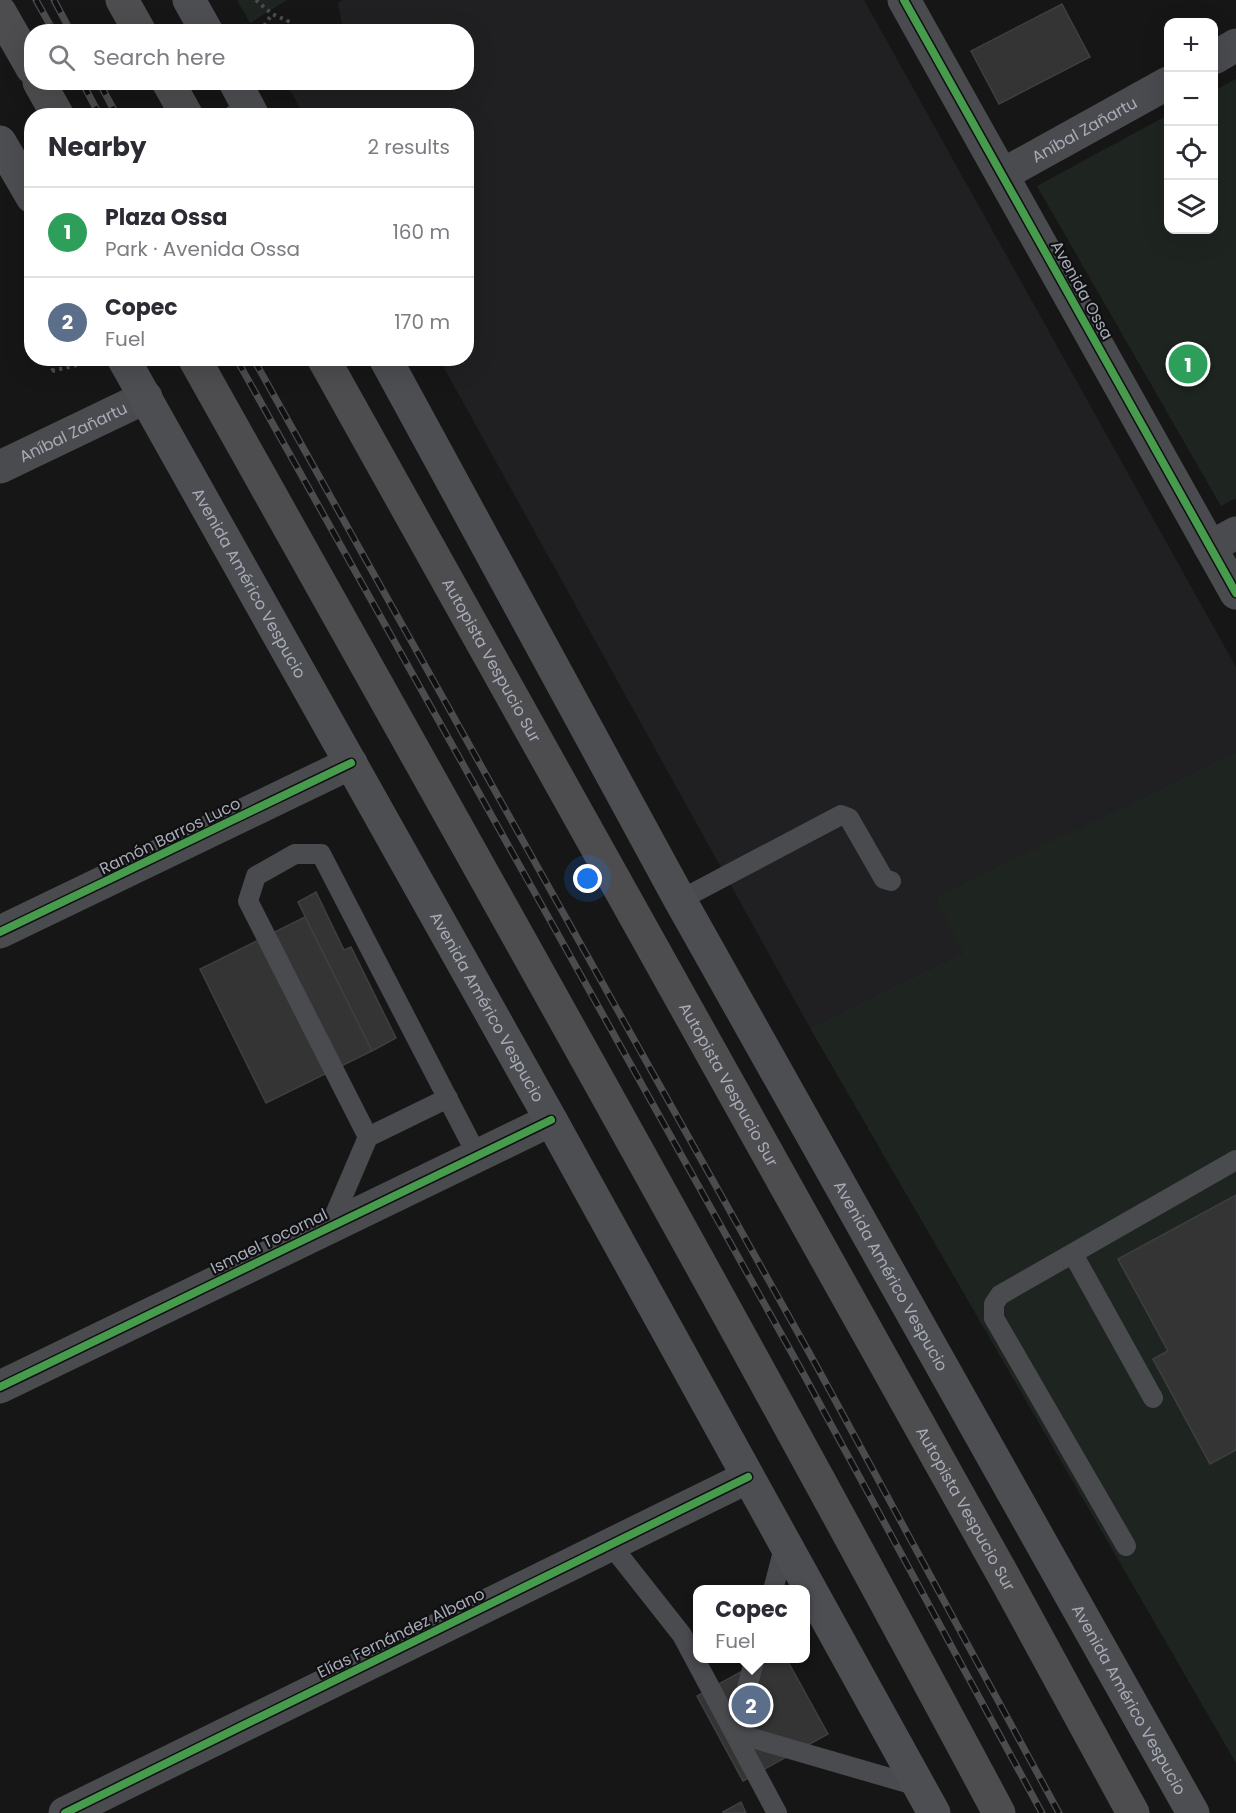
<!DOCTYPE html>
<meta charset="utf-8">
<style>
body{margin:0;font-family:Poppins,sans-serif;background:#f2f2f3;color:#2b2b33}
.controls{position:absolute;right:18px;top:18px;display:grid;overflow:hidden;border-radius:12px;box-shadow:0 6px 24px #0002}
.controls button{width:54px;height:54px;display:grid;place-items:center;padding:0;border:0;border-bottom:2px solid #e1e1e2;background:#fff;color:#2b2b33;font:30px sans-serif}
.you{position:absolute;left:588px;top:879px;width:21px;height:21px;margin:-15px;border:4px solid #fff;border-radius:50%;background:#1a73e8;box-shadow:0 0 0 9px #1a73e833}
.badge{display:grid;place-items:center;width:39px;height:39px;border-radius:50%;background:#74777f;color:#fff;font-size:20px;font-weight:700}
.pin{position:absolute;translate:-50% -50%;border:3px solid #fff;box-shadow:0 2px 6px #0006}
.popup{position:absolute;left:693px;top:1585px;width:117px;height:78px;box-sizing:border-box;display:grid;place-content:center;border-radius:12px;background:#fff;filter:drop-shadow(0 2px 4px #0005);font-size:20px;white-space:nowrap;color:#7c7c81}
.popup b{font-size:22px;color:#2b2b33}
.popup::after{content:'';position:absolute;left:50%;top:100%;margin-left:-12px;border:12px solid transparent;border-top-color:#fff}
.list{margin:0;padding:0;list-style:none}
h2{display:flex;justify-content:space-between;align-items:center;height:78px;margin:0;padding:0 24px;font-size:26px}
h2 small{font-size:20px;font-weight:400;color:#7c7c81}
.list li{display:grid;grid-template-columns:39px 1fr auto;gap:18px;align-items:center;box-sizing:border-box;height:90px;padding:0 24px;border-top:2px solid #e1e1e2}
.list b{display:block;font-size:22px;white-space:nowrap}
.list p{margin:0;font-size:20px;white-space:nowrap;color:#7c7c81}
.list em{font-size:20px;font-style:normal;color:#7c7c81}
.icon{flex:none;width:33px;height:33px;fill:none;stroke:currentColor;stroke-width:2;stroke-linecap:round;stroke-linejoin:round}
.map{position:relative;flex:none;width:1236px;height:1813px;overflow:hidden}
.search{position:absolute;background:#fff;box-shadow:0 6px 24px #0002;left:24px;top:24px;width:450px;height:66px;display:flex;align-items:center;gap:15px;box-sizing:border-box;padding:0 21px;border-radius:24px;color:#7c7c81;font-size:22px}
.panel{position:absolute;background:#fff;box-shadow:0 6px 24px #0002;left:24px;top:108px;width:450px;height:258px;border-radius:24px}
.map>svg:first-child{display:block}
.built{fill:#202022}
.green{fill:#1e2520}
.building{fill:#343435;stroke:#3f3f42;stroke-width:1.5}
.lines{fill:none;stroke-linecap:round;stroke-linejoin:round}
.path{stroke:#4c4d51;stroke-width:4;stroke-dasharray:3 4.5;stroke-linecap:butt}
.service{stroke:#4a4b4f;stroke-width:20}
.minor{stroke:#4a4b4f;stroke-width:33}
.tertiary{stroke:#4a4b4f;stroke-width:33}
.primary{stroke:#4c4e51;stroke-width:33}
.motorway{stroke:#4d4d50;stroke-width:33}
.rail-casing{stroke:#4a4c4e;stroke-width:7}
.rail{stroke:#101012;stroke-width:4.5;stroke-dasharray:14;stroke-linecap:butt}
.path-bridge{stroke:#4c4d51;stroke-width:4;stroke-dasharray:3 4.5;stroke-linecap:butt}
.cycleway-casing{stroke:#101012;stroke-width:11}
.cycleway{stroke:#469c4c;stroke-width:8}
.labels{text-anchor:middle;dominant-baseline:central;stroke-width:4.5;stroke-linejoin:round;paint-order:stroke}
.street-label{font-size:16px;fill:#a7abb7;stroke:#101012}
</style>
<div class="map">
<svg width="1236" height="1813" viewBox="0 0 1236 1813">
<rect width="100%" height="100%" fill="#161616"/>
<polygon class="built" points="343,0 864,0 1236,667 1236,752 937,897 962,953 810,1028 439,359 466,358 466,116 304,115 286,83 466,82 466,32 343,31 338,3"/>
<g class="green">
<polygon points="237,0 287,0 250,23"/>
<polygon points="1236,79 1236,498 1221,506 1037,186 1168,115 1168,230 1214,230 1214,91"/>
<polygon points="1236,752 1236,1763 810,1028 962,953 936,897"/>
</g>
<g class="building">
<polygon points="1062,4 1090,57 999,104 971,51"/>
<polygon points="316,892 344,950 351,947 396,1038 372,1051 298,902"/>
<polygon points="305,917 372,1051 266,1103 200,969"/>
<polygon points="1236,1195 1236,1450 1210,1464 1153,1359 1168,1351 1118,1259"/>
<polygon points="766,1658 786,1658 828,1734 743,1781 697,1696"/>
<polygon points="741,1802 746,1813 724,1813 723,1812"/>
</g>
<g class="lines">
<g class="path">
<polyline points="256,0 272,14 288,21 281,32"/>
<polyline points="260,32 272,14"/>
<polyline points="52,371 85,363 88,358"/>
<polyline points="52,371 60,358"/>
</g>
<g class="service">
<polyline points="680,900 841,815 849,818 884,879 891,881"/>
<polyline points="368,1137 248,901 256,876 295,854 321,854 477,1155"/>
<polyline points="330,1226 368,1137 448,1098"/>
<polyline points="1073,1254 1153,1398"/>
<polyline points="611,1545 682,1635 777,1813"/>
<polyline points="1126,1546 994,1318 994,1304 1000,1295 1236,1160"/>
<polyline points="773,1590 785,1544"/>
<polyline points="755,1658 735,1733 921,1787"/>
</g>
<g class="minor">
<polyline points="1214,58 1236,45"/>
<path id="s1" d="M 1002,175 L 1168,83"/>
<path id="s2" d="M 0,467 L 146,397"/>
<polyline points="1210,547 1236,533"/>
<polyline points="0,932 351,763"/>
<polyline points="0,1387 551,1120"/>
<polyline points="65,1813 748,1477"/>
</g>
<polyline class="tertiary" points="904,0 1236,593"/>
<g class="primary">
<polyline points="189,0 207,32"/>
<polyline points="235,82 253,116"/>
<polyline points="0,142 32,197"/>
<path id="s3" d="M 123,358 L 551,1120 L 934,1813"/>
<path id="s4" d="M 385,358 L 680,900 L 1193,1813"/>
</g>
<g class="motorway">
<polyline points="122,0 140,32"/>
<polyline points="0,12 32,68"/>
<polyline points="39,82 58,116"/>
<polyline points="168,82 187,116"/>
<path d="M 194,358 C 465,842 738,1324 999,1813"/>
<path id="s5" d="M 323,358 L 1007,1582 L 1133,1813"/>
</g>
<defs>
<g id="rail">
<polyline points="36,0 54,32"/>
<polyline points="54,0 71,32"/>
<polyline points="82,82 100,116"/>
<polyline points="99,82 117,116"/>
<polyline points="236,358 803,1373 1042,1813"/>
<polyline points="253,358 816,1365 1059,1813"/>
</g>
</defs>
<use href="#rail" class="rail-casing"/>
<use href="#rail" class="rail"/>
<polyline class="path-bridge" points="224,116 246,82"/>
<defs>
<g id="cycleway">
<polyline points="904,0 1236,593"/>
<polyline points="0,932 351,763"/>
<polyline points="0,1387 551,1120"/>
<polyline points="65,1813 748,1477"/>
</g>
</defs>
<use href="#cycleway" class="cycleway-casing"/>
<use href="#cycleway" class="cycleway"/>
</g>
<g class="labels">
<g class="street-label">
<text stroke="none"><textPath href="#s1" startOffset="94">Aníbal Zañartu</textPath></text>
<text transform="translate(1082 290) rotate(61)">Avenida Ossa</text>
<text stroke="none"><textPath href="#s2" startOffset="81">Aníbal Zañartu</textPath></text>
<text stroke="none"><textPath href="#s3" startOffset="258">Avenida Américo Vespucio</textPath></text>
<text stroke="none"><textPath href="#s5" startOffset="346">Autopista Vespucio Sur</textPath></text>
<text transform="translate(170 836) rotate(-26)">Ramón Barros Luco</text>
<text stroke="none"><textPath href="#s3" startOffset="744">Avenida Américo Vespucio</textPath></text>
<text stroke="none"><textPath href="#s5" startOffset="832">Autopista Vespucio Sur</textPath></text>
<text transform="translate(269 1241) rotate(-26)">Ismael Tocornal</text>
<text stroke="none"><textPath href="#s4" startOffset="1048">Avenida Américo Vespucio</textPath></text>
<text stroke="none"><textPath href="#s5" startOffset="1318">Autopista Vespucio Sur</textPath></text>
<text transform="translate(401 1633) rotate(-26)">Elías Fernández Albano</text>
<text stroke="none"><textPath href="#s4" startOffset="1534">Avenida Américo Vespucio</textPath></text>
</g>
</g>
</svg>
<div class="controls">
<button>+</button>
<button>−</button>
<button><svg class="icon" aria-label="locate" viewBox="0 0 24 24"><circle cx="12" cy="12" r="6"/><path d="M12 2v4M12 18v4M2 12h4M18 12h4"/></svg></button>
<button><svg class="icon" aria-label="layers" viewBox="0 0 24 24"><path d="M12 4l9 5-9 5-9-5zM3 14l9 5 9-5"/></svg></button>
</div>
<div class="you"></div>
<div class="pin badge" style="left:1188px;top:364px;background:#2e9e5b">1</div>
<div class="pin badge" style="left:751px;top:1705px;background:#5c6f8a">2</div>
<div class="popup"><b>Copec</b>Fuel</div>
<div class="search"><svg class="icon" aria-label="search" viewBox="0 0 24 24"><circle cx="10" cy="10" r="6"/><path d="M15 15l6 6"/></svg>Search here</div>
<section class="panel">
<h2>Nearby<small>2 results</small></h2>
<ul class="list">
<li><span class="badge" style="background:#2e9e5b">1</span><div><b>Plaza Ossa</b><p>Park · Avenida Ossa</p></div><em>160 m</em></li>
<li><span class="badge" style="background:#5c6f8a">2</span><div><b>Copec</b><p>Fuel</p></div><em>170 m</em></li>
</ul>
</section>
</div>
